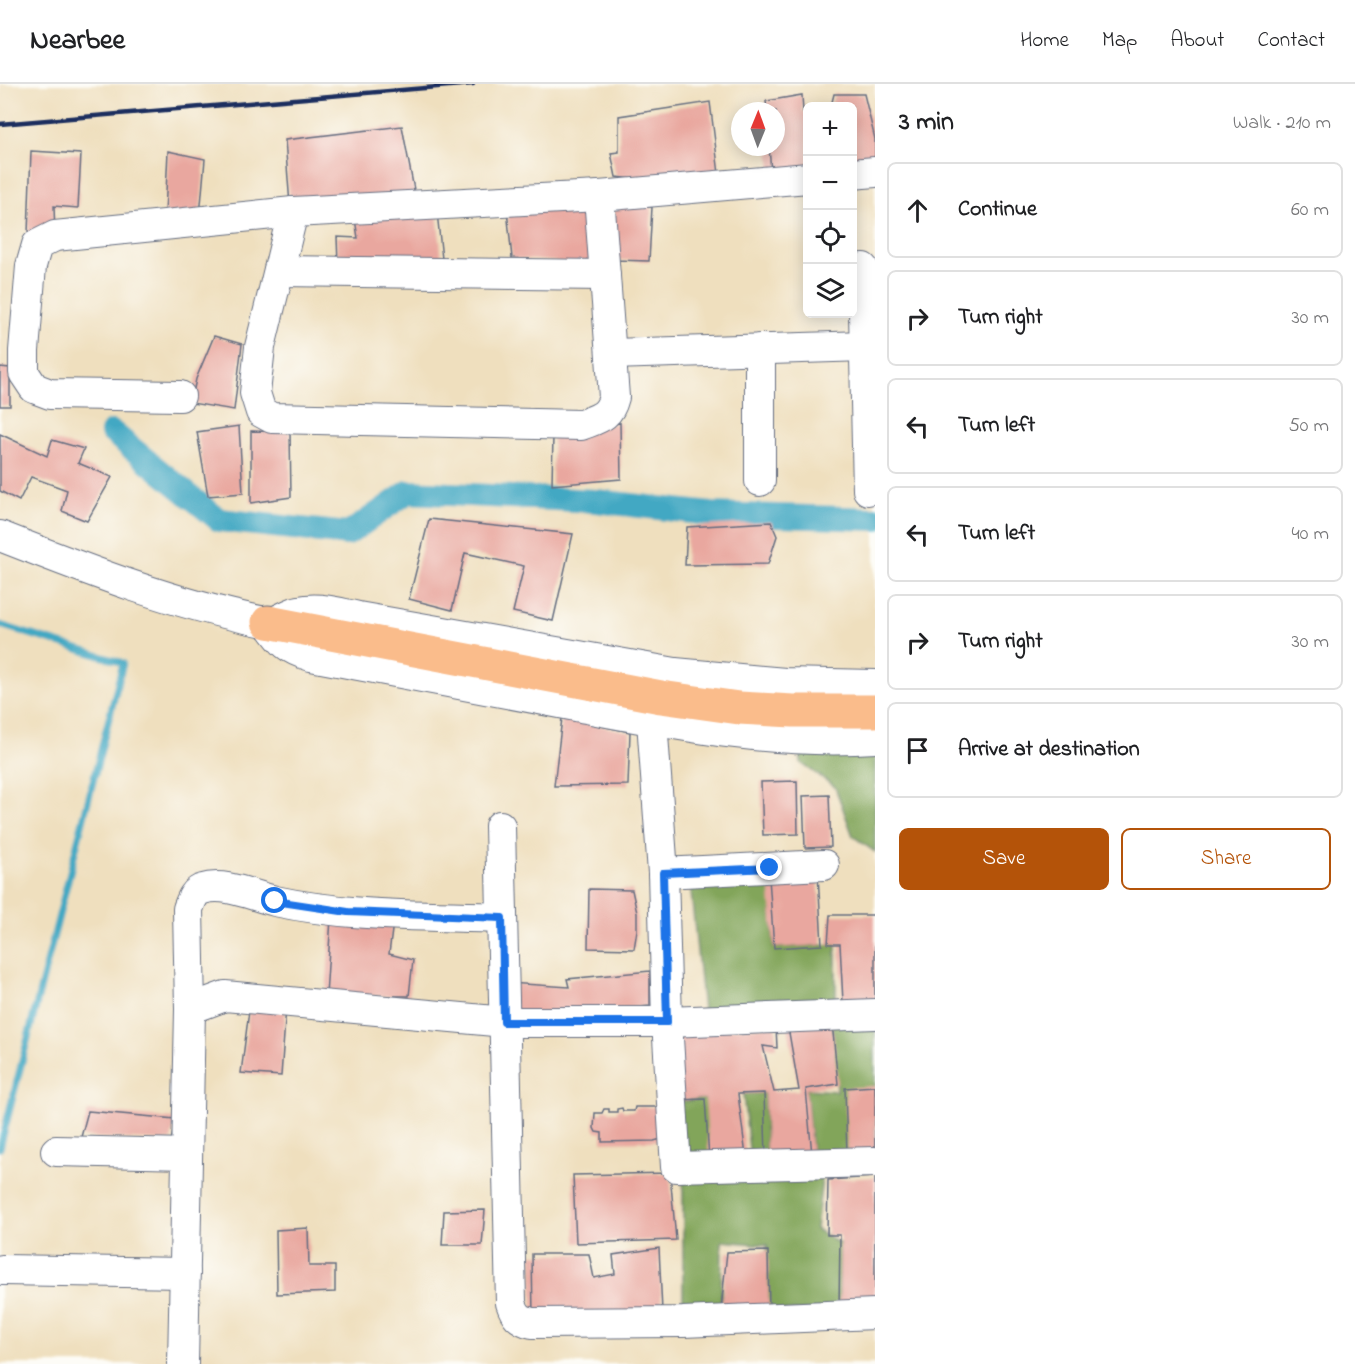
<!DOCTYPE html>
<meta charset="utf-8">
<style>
body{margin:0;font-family:"Indie Flower",sans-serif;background:#f2f2f2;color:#202124}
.controls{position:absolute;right:18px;top:18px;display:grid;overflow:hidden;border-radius:9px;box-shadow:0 3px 15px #0003}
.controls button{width:54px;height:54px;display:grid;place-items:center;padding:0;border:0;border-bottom:2px solid #e0e0e0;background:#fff;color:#202124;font:30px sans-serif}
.compass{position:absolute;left:731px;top:18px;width:54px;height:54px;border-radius:50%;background:#fff;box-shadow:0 3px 15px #0003;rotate:1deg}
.stop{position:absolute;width:18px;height:18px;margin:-14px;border:4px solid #1a73e8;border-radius:50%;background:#fff}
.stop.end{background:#1a73e8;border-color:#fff;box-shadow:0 2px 6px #0008}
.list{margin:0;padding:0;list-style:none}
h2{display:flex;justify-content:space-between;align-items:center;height:78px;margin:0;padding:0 24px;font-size:26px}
h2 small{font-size:20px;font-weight:400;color:#757577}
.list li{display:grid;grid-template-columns:39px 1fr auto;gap:18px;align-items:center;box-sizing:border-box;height:96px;margin:0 12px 12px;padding:0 12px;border:2px solid #e0e0e0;border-radius:9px}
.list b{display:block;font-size:22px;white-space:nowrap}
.list em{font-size:20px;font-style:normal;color:#757577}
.actions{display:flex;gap:12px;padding:18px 24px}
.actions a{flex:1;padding:14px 0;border:2px solid #b45309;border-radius:9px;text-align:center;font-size:21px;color:#b45309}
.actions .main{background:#b45309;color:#fff}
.icon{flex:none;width:33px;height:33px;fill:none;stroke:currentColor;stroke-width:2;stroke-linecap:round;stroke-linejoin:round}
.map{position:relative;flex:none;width:875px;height:1280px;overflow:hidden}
header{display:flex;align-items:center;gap:36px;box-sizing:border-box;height:84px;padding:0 30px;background:#fff;border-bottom:2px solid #e0e0e0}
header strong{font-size:28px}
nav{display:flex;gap:33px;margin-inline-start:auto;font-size:21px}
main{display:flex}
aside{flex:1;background:#fff}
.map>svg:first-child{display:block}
.forest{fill:#82a55a;stroke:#4e6a5c;stroke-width:1.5}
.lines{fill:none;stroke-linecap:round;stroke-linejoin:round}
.stream{stroke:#43a8c3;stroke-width:7}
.canal{stroke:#43a8c3;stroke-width:24}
.building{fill:#e9a79f}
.minor-casing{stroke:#656d80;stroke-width:32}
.highway-casing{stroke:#656d80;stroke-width:35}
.minor{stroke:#fff;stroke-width:30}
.highway{stroke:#fabc8b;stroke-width:33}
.rail{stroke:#1b2f5e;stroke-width:4.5}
.route{stroke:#1a73e8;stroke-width:8}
</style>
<header>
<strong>Nearbee</strong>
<nav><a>Home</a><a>Map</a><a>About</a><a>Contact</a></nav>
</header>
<main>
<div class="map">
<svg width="875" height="1280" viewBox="0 0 875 1280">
<rect width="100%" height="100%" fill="#fdfcf7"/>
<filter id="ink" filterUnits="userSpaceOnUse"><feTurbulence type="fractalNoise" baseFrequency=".0167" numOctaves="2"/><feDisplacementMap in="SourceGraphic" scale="12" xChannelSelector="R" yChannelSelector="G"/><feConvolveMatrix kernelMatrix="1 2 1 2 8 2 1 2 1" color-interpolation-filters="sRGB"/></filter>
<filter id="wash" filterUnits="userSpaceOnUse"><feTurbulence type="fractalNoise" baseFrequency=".008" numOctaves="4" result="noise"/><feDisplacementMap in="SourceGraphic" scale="24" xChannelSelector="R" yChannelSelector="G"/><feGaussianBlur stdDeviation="1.35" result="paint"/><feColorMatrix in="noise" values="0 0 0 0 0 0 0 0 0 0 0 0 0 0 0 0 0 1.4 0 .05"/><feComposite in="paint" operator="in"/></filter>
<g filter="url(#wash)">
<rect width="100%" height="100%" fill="#efdfbe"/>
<g class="forest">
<polygon points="875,655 875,768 853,752 835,703 801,679 800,660"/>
<polygon points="770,784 774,864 836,860 836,918 704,936 689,788"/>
<polygon points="875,934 875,1073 676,1083 672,1018 705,1015 750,1074 743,1010 764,1009 766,1072 812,1070 806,1005 837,1007 832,938"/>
<polygon points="823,1087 816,1145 840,1160 839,1226 769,1227 767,1161 722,1157 721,1225 683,1231 683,1095"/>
</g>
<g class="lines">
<polyline class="stream" points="0,541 123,579 0,1064"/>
<polyline class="canal" points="112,348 219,436 348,450 408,408 596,417 711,430 875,435"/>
</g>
<g id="blocks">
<g class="building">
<polygon points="834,10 864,10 875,55 875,75 852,78 852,22 831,22"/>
<polygon points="802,11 803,28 808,27 808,84 771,88 769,63 776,63 776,27 767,27 766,17"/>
<polygon points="710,18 719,90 664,98 616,93 611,69 619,68 619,32"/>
<polygon points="402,42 415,111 290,121 285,56"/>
<polygon points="31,67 81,70 78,124 54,122 55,152 28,149"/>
<polygon points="168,67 205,75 200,132 165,130"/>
<polygon points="593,112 593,181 512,174 507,126"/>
<polygon points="614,122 652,123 649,177 614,176"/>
<polygon points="437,128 442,175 338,180 337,153 358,154 355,135"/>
<polygon points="214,252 242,260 234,326 191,319 196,295"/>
<polygon points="0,283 10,284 10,322 0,322"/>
<polygon points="620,339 621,395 552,401 553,350"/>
<polygon points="239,342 243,409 208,412 197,348"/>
<polygon points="251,347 290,348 291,413 251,419"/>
<polygon points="0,350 47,372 52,356 84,365 78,379 112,393 87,437 62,427 67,406 31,393 19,417 0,407"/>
<polygon points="429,435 573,450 553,537 513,528 524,482 465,469 452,526 409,515"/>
<polygon points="771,438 777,452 768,480 685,481 687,443"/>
<polygon points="562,634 630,648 628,701 554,702"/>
<polygon points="797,697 798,750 763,751 761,698"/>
<polygon points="829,711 831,763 805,764 803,712"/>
<polygon points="818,790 822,861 774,864 769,794"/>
<polygon points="589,805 632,806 637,829 637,846 634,865 588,864"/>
<polygon points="830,831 875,831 875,918 843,918 840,860 828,860"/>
<polygon points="331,834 393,838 389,870 413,876 409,912 326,912"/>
<polygon points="650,887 650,922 574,929 504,929 508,899 569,903 567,895"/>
<polygon points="250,919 286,923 281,992 241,989"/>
<polygon points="832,938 838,1000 806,1005 812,1071 766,1072 764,1009 738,1010 746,1072 709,1074 705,1015 679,1016 667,949 776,942 777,964 763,962 774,1008 799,1006 788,943"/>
<polygon points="875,1002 875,1072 847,1071 845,1004"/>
<polygon points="635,1023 666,1023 669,1053 654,1057 602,1058 602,1049 596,1048 594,1044 595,1029 602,1029 604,1025 609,1025 609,1028 617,1028 617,1025 622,1024 623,1027 634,1027"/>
<polygon points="88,1027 175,1035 171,1057 81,1053"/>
<polygon points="670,1089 676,1156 576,1159 573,1091"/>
<polygon points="875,1093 875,1229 839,1226 840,1151 827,1151 828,1096"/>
<polygon points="485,1126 482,1161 442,1161 444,1127"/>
<polygon points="308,1144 309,1182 335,1182 335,1208 277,1210 276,1146"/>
<polygon points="659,1164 662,1227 533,1234 532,1170 589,1170 594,1194 615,1190 613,1171"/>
<polygon points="768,1167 769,1227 721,1225 727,1168"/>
</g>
</g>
</g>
<g filter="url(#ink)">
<use href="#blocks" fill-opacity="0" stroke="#656d80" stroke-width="1.5"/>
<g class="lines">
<defs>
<g id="minor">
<polyline points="852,90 875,88"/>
<path d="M 293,128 L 260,263 L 255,309 L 261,328 L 272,334 L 581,341 C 599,334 609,333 614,313 L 599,112"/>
<polyline points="863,184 868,406"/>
<polyline points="279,187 605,191"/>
<polyline points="612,270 865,262"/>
<polyline points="180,312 50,310 34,304 24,289 24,267 31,182 37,161 55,152 293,128 599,112 808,94"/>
<polyline points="760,397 760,265"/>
<path d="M 0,452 C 87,486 173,520 265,538 C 276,540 288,529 299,527 C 319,523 338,528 358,533 L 675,589 L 785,599 L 875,601"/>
<path d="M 268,538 C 283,559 287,565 311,572 C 400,589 488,606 576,622 C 675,641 774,661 875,654"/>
<polyline points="652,637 663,789 667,938 676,1083 875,1078"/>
<path d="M 500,742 L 511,1219 C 515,1231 519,1236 532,1239 L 683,1238 L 875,1230"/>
<polyline points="663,789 824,781"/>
<polyline points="190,925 225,912 505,938 667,938 875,930"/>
<polyline points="56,1067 187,1070"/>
<polyline points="2,1186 185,1189"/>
<path d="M 183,1280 L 190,925 L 188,825 C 191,817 194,807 203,805 C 225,798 253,812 275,817 C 349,833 427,831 502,834"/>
</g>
<polyline id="highway" points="268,538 661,613 739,624 793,627 875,627"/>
</defs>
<use href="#minor" class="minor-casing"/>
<use href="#highway" class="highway-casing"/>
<use href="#minor" class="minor"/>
<use href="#highway" class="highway"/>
<polyline class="rail" points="0,40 473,0"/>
</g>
</g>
<g class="lines" filter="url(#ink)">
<polyline class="route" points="275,817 348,828 502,834 504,938 667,938 663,789 770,784"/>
</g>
</svg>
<div class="controls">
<button>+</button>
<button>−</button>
<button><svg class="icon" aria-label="locate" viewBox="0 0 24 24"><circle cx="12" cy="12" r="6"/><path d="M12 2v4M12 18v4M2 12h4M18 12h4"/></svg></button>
<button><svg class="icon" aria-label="layers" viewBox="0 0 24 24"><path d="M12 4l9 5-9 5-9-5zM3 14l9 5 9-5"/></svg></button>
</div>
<svg class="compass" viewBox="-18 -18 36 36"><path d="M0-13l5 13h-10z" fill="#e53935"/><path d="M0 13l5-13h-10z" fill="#757577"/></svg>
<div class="stop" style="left:275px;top:817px"></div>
<div class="stop end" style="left:770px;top:784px"></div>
</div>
<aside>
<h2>3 min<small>Walk · 210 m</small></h2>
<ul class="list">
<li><svg class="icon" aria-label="ahead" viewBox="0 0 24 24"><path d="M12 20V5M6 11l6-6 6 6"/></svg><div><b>Continue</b></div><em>60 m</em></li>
<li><svg class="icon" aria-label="right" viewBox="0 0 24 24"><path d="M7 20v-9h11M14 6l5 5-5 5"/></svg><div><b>Turn right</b></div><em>30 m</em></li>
<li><svg class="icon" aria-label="left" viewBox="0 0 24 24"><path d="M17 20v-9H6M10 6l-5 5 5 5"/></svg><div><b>Turn left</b></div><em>50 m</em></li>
<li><svg class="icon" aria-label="left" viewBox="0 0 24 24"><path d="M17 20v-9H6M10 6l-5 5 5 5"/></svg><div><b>Turn left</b></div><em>40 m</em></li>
<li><svg class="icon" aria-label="right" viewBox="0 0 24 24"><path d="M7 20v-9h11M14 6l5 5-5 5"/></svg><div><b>Turn right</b></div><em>30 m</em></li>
<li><svg class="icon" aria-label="arrive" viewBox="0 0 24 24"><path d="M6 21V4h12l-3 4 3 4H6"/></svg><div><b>Arrive at destination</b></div></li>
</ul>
<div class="actions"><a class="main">Save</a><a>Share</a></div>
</aside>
</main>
